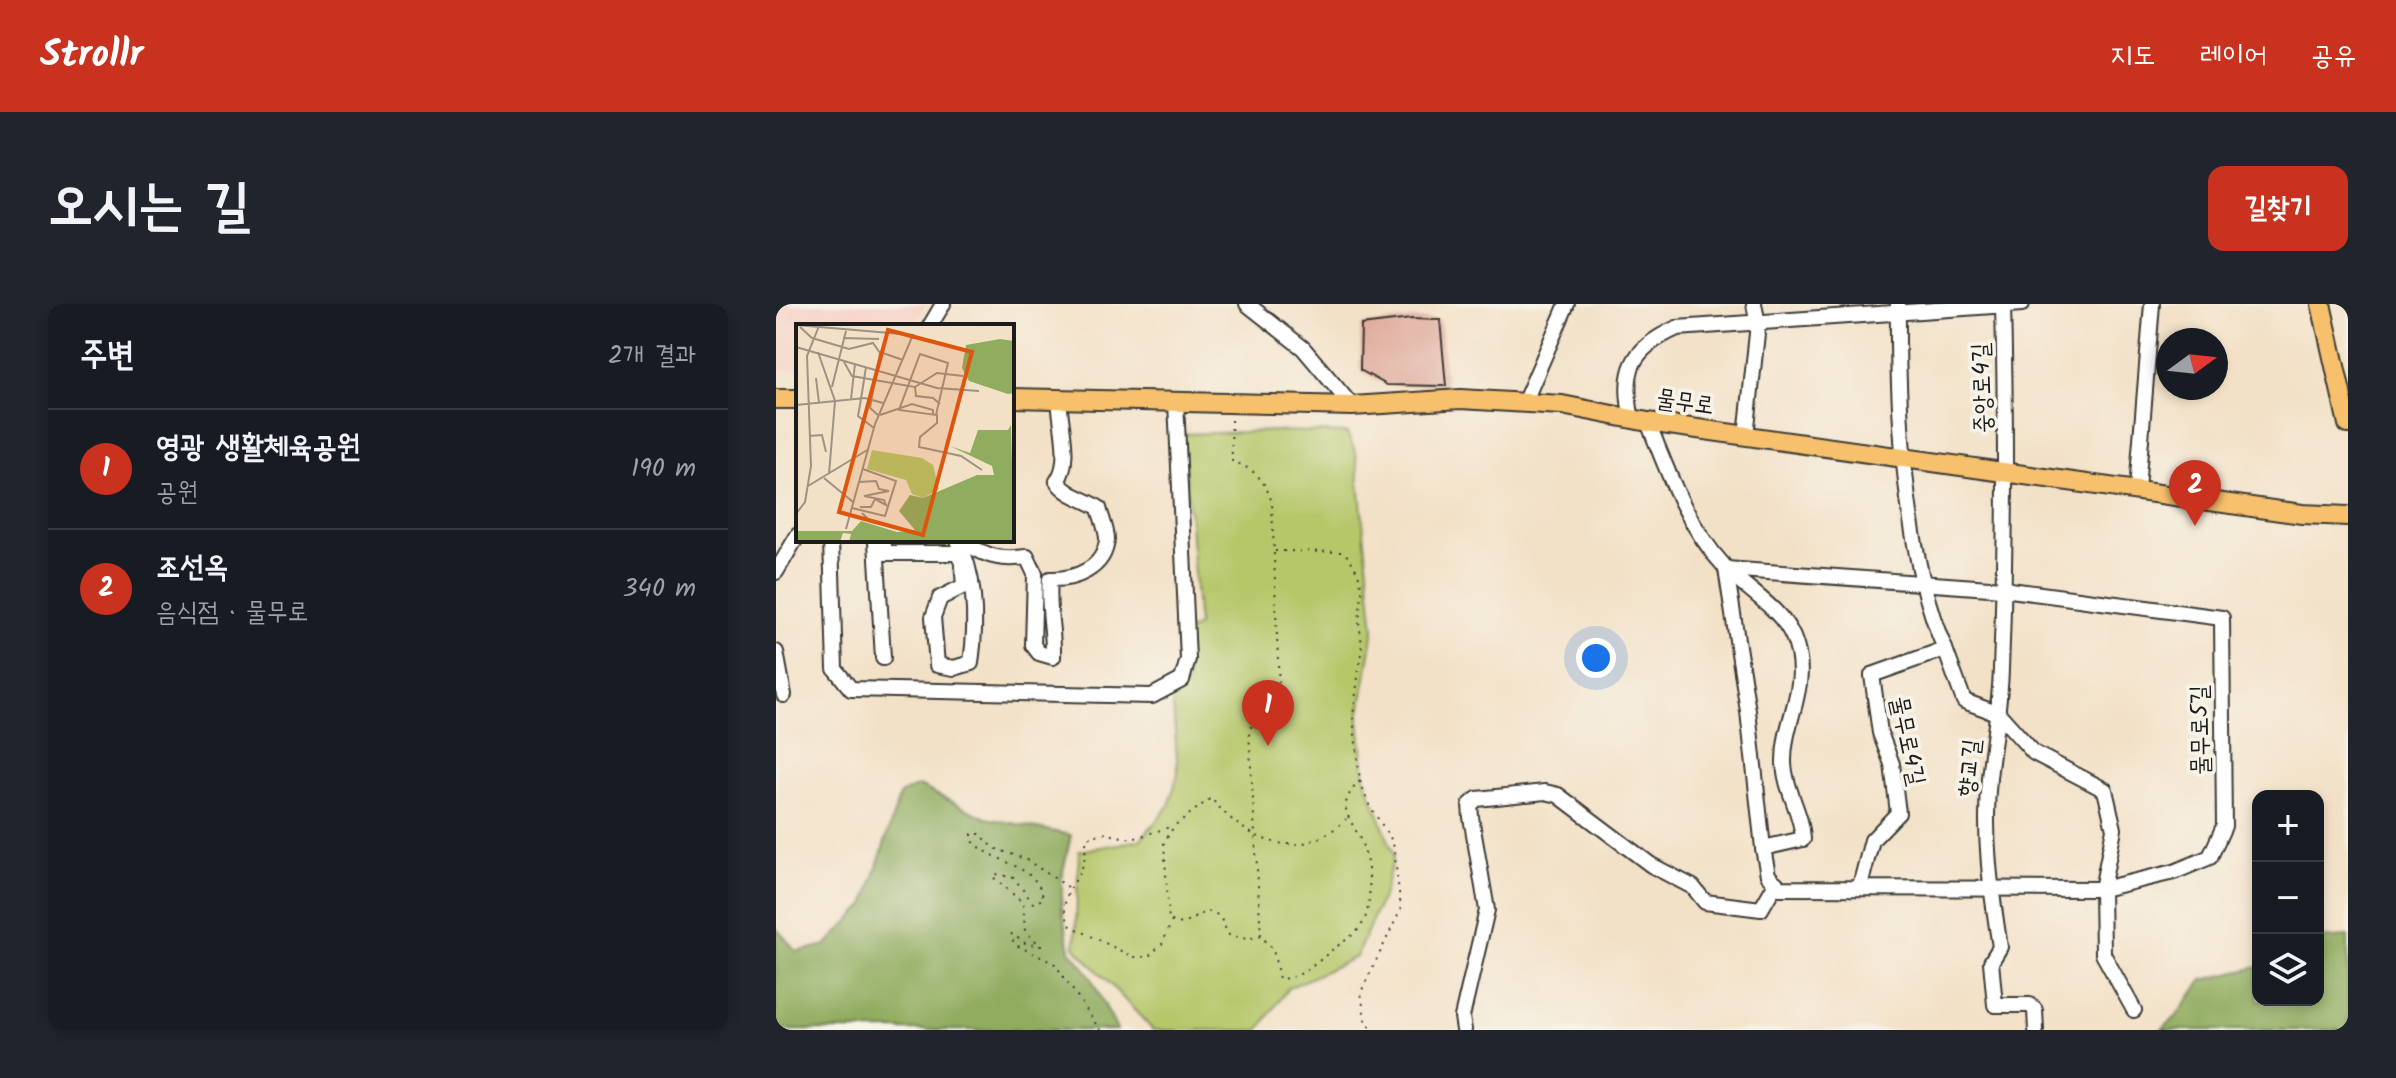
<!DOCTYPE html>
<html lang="ko">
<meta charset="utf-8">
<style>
body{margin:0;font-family:Kalam,"Poor Story",sans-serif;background:#20242c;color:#f1f3f6}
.controls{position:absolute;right:24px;bottom:24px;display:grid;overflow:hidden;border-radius:16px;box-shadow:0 4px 12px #0003}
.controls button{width:72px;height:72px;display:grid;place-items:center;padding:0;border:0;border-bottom:2px solid #363941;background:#171b24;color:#f1f3f6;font:40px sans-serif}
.compass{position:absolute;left:1380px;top:24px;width:72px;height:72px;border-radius:50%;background:#171b24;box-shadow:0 4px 12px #0003;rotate:75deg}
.you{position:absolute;left:820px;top:354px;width:28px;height:28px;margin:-20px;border:6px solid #fff;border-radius:50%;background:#1a73e8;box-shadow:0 0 0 12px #1a73e833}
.badge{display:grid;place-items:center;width:52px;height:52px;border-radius:50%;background:#c8321e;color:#fff;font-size:26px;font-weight:700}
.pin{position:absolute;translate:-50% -66px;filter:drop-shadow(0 2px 4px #0008)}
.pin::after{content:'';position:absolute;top:42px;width:28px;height:24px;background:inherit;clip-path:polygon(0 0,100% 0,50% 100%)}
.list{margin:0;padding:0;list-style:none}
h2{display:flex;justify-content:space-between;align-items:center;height:104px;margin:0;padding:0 32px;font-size:34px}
h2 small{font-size:26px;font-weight:400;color:#9ea1a6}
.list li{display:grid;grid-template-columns:52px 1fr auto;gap:24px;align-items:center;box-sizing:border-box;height:120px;padding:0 32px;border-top:2px solid #363941}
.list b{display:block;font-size:30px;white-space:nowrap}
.list p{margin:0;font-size:26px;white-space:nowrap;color:#9ea1a6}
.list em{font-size:26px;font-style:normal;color:#9ea1a6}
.icon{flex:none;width:44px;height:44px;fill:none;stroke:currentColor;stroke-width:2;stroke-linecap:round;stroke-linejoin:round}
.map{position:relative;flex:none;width:1572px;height:726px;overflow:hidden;border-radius:16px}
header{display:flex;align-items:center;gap:48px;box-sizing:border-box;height:112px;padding:0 40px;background:#c8321e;color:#fff}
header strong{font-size:38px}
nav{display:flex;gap:44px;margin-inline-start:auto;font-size:28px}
.intro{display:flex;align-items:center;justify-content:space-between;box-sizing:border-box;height:192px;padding:0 48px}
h1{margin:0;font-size:56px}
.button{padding:20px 36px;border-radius:16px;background:#c8321e;color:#fff;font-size:28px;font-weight:700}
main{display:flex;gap:48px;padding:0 48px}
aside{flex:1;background:#171b24;border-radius:16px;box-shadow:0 4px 12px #0003}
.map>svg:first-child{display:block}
.built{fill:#f7d1c6}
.green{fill:#b6c76a;stroke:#697243;stroke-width:2}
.forest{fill:#90ac5e;stroke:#56643d;stroke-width:2}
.building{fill:#e0ad9f}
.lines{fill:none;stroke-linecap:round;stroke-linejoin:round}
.minor-casing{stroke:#3c3a36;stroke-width:18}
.major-casing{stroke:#3c3a36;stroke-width:22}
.path{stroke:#3c3a36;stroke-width:2;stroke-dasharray:2 6;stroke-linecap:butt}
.minor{stroke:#fff;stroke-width:14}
.major{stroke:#f7c06c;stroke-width:18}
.labels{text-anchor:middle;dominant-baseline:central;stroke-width:7;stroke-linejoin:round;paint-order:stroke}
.street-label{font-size:24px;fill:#1c1c1c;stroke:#f7f3e8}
.inset-road{fill:none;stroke:#9d9283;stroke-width:2}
.view{fill:#de560d;fill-opacity:0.15;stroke:#de560d;stroke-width:4}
.inset-edge{fill:none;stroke:#1c1c1c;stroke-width:4}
</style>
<header>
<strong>Strollr</strong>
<nav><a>지도</a><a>레이어</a><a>공유</a></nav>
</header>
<div class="intro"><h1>오시는 길</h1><a class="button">길찾기</a></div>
<main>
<aside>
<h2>주변<small>2개 결과</small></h2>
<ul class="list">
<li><span class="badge">1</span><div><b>영광 생활체육공원</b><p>공원</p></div><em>190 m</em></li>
<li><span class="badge">2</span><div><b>조선옥</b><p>음식점 · 물무로</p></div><em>340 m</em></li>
</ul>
</aside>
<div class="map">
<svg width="1572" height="726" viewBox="0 0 1572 726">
<rect width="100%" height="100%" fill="#f7f3e8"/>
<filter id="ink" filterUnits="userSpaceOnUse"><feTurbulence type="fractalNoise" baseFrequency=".0125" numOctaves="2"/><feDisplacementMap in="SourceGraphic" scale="16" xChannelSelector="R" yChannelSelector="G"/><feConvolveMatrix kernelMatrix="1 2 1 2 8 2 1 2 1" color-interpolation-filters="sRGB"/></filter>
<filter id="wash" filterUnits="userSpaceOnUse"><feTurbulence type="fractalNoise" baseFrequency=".006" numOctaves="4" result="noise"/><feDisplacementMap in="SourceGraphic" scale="32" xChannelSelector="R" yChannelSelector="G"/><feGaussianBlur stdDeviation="1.8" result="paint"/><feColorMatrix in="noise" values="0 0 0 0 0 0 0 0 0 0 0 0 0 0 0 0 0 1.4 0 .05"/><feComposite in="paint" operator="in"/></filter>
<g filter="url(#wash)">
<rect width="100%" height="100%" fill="#f3e1c7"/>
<polygon class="built" points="0,0 149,0 137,22 22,22 22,66 0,65"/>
<polygon class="green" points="501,127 571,129 580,149 598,325 583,415 589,474 618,551 608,589 580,653 512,684 483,726 377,726 299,643 303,547 364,536 393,502 402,469 396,387 412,378 405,331 422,322 407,130"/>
<g class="forest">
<polygon points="143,482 210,514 295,531 286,572 286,604 294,646 313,670 341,726 0,726 0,624 21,648 50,641 89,601 124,490"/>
<polygon points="1572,633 1572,726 1385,726 1399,714 1427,676 1482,663 1482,696 1542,696 1542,635"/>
</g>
<g id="blocks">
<polygon class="building" points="635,15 664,16 670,82 611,81 584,66 585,21"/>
</g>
</g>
<g filter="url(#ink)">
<use href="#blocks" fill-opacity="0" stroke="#3c3a36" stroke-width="2"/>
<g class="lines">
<defs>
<g id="minor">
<polyline points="471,0 527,44 576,102"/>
<path d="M 1227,0 C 1230,122 1230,243 1225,365 C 1224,402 1217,437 1213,474 C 1207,532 1215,587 1224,643 L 1215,658 L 1219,701 L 1254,701 L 1259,706 L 1260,726"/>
<polyline points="154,22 167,0"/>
<polyline points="748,99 791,0"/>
<path d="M 856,116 C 846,67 854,45 901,24 L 1246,0"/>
<path d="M 872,118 C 892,169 911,222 949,263 C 970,286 1004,303 1017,333 C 1037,381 1007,414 1008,459 C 1009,486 1026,509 1027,535 L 987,544"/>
<polyline points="970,132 982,20 978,0"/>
<polyline points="1361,185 1376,0"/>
<polyline points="55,236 59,365 75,385 376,392 406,376 412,355 400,98"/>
<path d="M 107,236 L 109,249 L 181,249 L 186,258 L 188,282 L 164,294 L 157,313 L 161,361 L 178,364 L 195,359 C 201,317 200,274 182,236"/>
<path d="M 192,236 L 193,241 C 213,254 228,256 251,253 L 259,270 L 257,341 L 263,349 L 277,353 C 278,326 271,303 274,275 C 298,276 329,265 331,235 C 331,226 325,213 323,204 C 308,194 291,192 281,177 C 296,158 284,119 283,95"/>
<polyline points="100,238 107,354"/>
<polygon points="950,265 1227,285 1446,314 1448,522 1434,553 1398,568 1326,585 1003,584 992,571 987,544 972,407"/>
<polyline points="0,268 22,231"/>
<polyline points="1169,345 1188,397 1223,410 1258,449 1329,486 1338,525 1326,585 1327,650 1358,706"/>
<polyline points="0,348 8,391"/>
<path d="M 1084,582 L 1096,536 L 1122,509 L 1116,460 L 1104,429 L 1096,371 L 1169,345 C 1128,252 1121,102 1122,0"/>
<polyline points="688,726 686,713 711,606 695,513 694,501 701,495 769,488 782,491 875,561 917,583 929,598 985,605 1000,579"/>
</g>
<g id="major">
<polyline points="1545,0 1572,120"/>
<polyline points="236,94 576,102 685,95 786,101 872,118 1526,210 1572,212"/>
<polyline points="0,95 22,95"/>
</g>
</defs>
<use href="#minor" class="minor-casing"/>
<use href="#major" class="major-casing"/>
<g class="path">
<path d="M 455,116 L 456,157 C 478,165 489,175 496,199 L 503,385 L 485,398 L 473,428 L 485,632 L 497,645 L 503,675 C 526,674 539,660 556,646 C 565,639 579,631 585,622 C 598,603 594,564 587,543 C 578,514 555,506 584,477"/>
<polyline points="499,247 566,248 573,253 582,269 586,286 583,318 586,341 577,412 584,477 592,499 617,538 625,605 585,688 589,715 596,726"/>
<path d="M 292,583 L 249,555 L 218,544 L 204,530 L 196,530 L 196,536 C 215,559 263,560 267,595 L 257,599 L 238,574 L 220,570 L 217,573 L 247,599 L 249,627 L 265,642 L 249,639 L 236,630 L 234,632 L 240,641 L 279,660 L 324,726"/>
<path d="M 396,617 L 386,640 L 372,653 L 357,653 L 295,622 C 279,596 298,584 307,561 C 310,553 309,543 311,534 L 327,529 L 356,535 L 397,522"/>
<path d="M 485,632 L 471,635 L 453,631 C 449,626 448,618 443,613 C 432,599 418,617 406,620 L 393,616 L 388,539 L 398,522 L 435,494 C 471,538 523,561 570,515"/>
</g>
<use href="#minor" class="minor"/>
<use href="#major" class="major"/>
</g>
</g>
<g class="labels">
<g class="street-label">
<text transform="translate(1207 84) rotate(-92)">중앙로4길</text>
<text transform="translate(909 99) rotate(8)">물무로</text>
<text transform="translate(1425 426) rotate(-91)">물무로5길</text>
<text transform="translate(1131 437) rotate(78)">물무로4길</text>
<text transform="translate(1194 464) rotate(-84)">향교길</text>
</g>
</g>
<g transform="translate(20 20)">
<rect width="218" height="218" fill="#f3e1c7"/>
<path d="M 76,126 L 126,134 L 137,141 L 143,165 L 127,174 L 116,170 L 110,156 L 71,145 Z" fill="#b6c76a"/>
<path d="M 204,15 L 218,17 L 218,69 L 212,70 L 173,57 L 166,44 L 170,21 ZM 215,101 L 218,218 L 53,218 L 55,210 L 47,209 L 44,218 L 0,218 L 2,207 L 56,207 L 65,197 L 101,208 L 119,206 L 103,187 L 114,171 L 127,174 L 181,151 L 198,151 L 196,142 L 154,122 L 174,129 L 182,106 L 212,106 Z" fill="#90ac5e"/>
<path class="inset-road" d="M 0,1 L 117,11 L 79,100 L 50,205M 4,3 L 16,14 L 53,25 L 77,19 L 84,29 L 74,84 L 83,92M 47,14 L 83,15M 0,23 L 141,64 L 183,67M 22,28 L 39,77 L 33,150M 84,28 L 107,36M 124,30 L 152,39 L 140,91 L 103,86 ZM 48,38 L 56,52 L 119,63 L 120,72 L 137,74 L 144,80M 20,54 L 23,79M 36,63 L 50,7M 119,63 L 141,49 L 167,52M 55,75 L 59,40M 65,75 L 62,92 L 78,104M 65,75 L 70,43M 0,81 L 69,74 L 87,79M 141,90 L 141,99 L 124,113 L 123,123 L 165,132 L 186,146M 84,91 L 116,80 L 137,86 L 137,91M 13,112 L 26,111 L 30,128M 28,154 L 57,178M 63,158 L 80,157 L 83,165 L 93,167 L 68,172 L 88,176 L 90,181 L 79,175 L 75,183 L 64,183M 12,162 L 73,125M 56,184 L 89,192 L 100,157 L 67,145M 66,189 L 75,198 L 89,200M 0,190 L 9,178 L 15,142 L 11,32 L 23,2"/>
<path class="view" d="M 92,6 L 176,28 L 127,211 L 43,188 Z"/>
<rect width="218" height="218" class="inset-edge"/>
</g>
</svg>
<div class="controls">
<button>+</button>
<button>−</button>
<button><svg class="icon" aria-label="layers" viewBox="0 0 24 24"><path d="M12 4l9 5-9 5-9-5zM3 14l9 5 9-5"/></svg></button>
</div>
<svg class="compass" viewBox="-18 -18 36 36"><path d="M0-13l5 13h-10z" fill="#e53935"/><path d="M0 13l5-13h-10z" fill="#9ea1a6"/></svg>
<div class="you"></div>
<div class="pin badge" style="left:492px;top:442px">1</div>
<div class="pin badge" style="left:1419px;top:222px">2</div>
</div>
</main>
